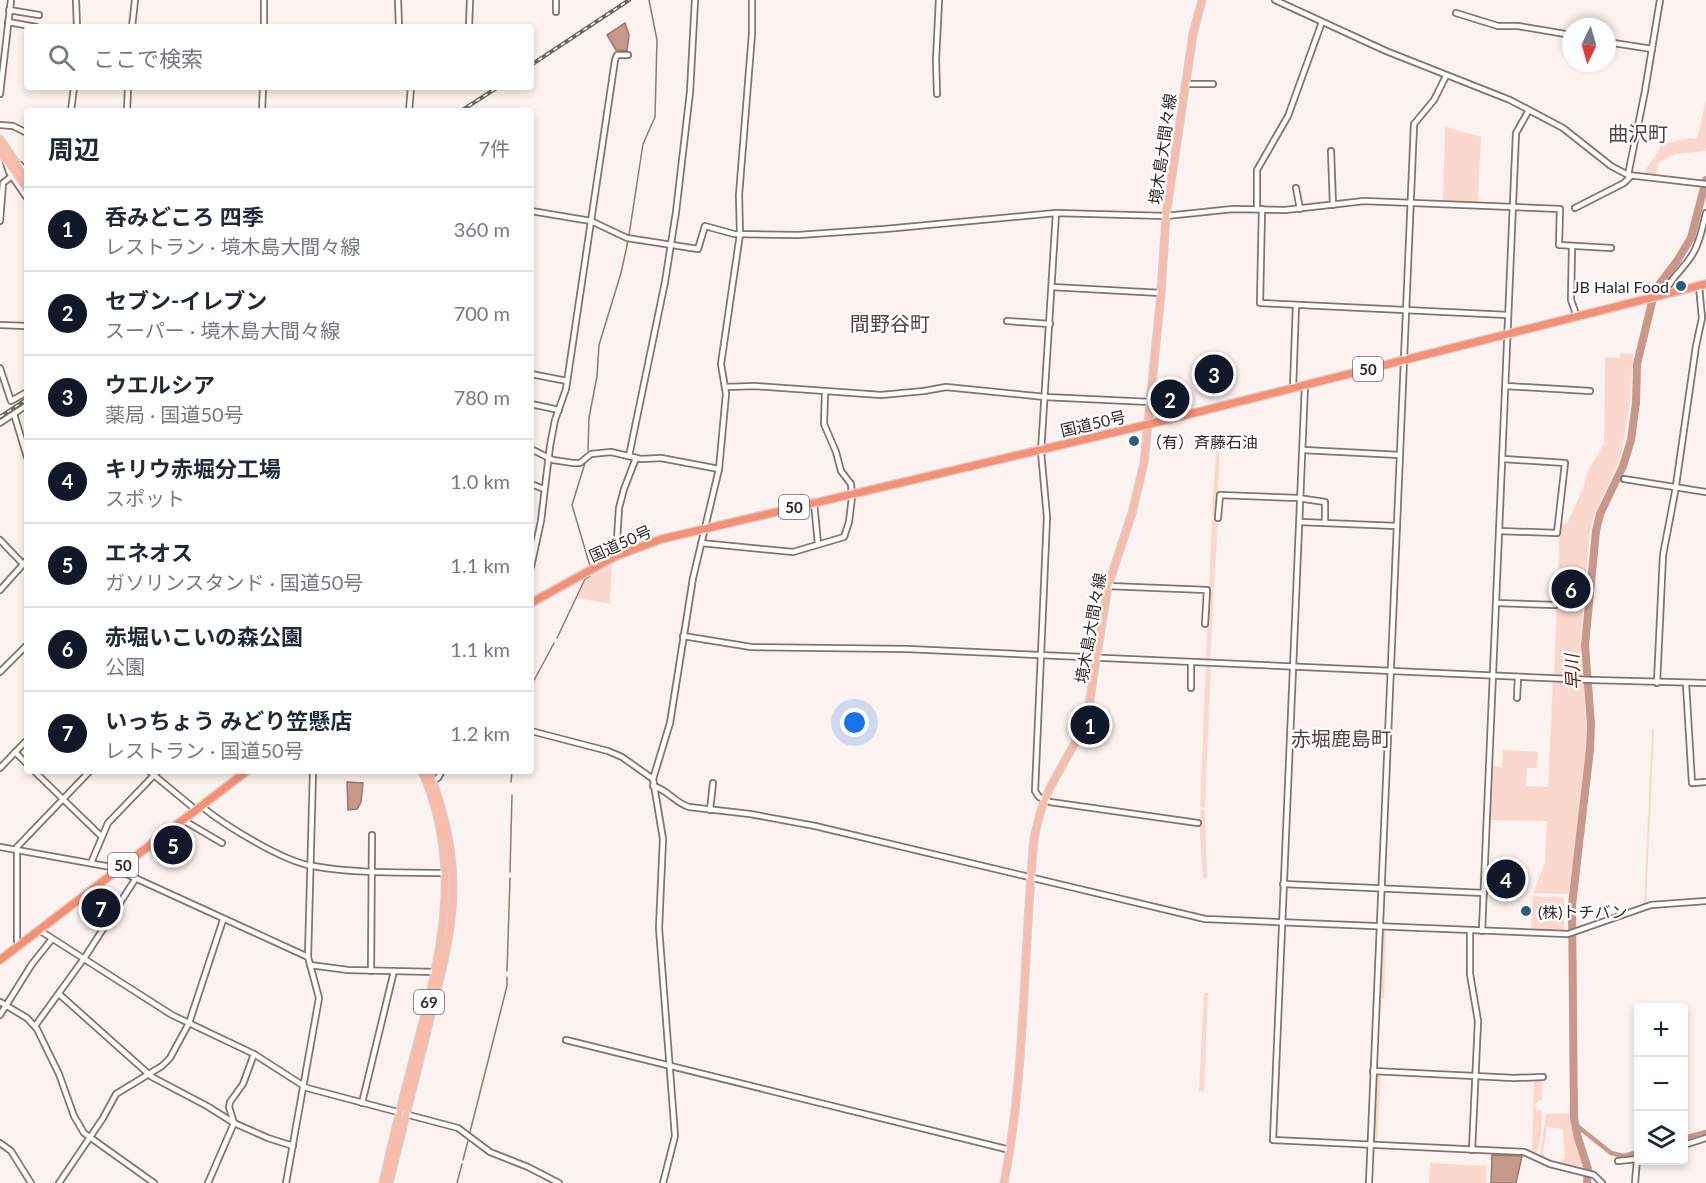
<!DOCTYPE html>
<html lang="ja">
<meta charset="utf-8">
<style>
body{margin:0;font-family:Lato,"Noto Sans JP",sans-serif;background:#f6f6f7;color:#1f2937}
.controls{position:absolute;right:18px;bottom:18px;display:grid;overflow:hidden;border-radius:6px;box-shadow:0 3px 9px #0003}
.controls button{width:54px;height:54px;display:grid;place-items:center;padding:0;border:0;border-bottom:2px solid #e0e1e3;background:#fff;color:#1f2937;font:30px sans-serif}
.compass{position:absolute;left:1562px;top:18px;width:54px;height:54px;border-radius:50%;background:#fff;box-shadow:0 3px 9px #0003;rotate:185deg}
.you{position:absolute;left:855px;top:723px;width:21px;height:21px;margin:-15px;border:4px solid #fff;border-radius:50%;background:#1a73e8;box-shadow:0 0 0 9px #1a73e833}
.badge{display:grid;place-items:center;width:39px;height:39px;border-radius:50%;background:#111827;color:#fff;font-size:20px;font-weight:700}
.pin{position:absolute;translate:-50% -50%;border:3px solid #fff;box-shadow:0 2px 6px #0006}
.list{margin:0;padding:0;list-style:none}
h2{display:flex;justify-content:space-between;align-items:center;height:78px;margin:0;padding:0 24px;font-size:26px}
h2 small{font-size:20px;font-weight:400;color:#747a83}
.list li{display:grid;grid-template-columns:39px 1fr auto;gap:18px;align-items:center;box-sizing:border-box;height:84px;padding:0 24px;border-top:2px solid #e0e1e3}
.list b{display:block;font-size:22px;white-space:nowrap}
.list p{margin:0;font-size:20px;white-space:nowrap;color:#747a83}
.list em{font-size:20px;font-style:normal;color:#747a83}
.icon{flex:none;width:33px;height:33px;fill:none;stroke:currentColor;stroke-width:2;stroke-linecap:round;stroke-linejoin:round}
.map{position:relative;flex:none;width:1706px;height:1183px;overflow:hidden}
.search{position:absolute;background:#fff;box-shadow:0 3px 9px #0003;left:24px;top:24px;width:510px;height:66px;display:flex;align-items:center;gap:15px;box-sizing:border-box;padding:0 21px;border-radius:6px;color:#747a83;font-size:22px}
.panel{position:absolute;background:#fff;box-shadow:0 3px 9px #0003;left:24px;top:108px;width:510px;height:666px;border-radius:6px}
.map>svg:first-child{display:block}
.green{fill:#fbd8ce}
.water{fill:#c6998c;stroke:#99776d;stroke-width:1.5}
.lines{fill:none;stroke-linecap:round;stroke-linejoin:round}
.stream{stroke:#99776d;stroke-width:1.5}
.canal{stroke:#c6998c;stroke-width:4.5}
.river{stroke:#c6998c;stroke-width:8}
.minor-casing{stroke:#86726c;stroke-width:8}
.major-casing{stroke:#d2d0cf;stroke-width:9}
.highway-casing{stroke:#d2d0cf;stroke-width:10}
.minor{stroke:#fff;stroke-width:4.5}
.major{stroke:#fbbba9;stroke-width:6}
.highway{stroke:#f98e70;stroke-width:7}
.rail-casing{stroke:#6f6664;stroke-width:4}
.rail{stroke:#fff;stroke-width:1.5;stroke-dasharray:4.5;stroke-linecap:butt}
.poi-dot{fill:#2c5d7b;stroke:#fff;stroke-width:2}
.labels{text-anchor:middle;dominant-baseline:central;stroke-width:4.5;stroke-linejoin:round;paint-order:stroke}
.shield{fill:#fff;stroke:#6f6967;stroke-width:1.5}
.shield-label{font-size:15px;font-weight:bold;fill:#312926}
.street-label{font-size:16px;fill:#312926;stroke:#fff}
.poi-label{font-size:16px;fill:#312926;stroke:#fff;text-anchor:start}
.water-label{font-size:18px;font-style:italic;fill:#5e2515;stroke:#fff}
.quarter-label{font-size:20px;fill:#55423d;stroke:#fff}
</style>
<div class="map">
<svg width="1706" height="1183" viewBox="0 0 1706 1183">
<rect width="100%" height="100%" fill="#fcf2f0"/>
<g class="green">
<path d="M 1706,100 L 1706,151 L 1676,154 L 1658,162 L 1656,176 L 1643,176 C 1648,163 1658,155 1661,145 L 1688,138 L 1697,139 Z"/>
<polygon points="1445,127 1481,137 1478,202 1443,201"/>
<polygon points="1620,353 1633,354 1630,404 1621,455 1592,522 1590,533 1580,641 1583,677 1578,677 1581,684 1584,684 1587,749 1569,894 1533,893 1545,863 1547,821 1489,820 1490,766 1502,767 1503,750 1538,752 1537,768 1527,768 1526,786 1548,787 1553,680 1577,681 1554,676 1560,522 1567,524 1584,486 1587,473 1604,443 1605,359 1606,357 1619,358"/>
<polygon points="1218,449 1220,449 1217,517 1212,515 1216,451"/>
<polygon points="1212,520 1218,521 1214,588 1209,588"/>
<polygon points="612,563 610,604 578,598 585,580"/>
<polygon points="1214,590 1210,661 1206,661 1209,591"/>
<polygon points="1206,665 1211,665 1205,808 1200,806"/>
<polygon points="1652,729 1654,729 1646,905 1644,905"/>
<polygon points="1201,810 1205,810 1207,879 1203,878 1199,821"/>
<polygon points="1533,896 1564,898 1564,932 1531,931"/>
<polygon points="1383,929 1386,929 1384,998 1379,998"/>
<polygon points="1204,993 1208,993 1204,1092 1199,1091"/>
<polygon points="1377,1073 1381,1073 1377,1143 1373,1143"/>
<polygon points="1534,1079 1542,1079 1542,1099 1535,1104 1536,1110 1542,1111 1541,1137 1536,1156 1532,1152"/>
<polygon points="1570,1113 1575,1139 1585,1169 1579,1166 1576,1167 1559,1163 1565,1158 1563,1129 1547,1127 1543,1152 1546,1159 1540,1155 1546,1114"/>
<polygon points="1430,1163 1486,1166 1486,1183 1429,1183"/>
</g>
<g class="water">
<polygon points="625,23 629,35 627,51 616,50 607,35"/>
<polygon points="347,782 363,783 361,802 357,809 348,810"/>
<polygon points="1492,1155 1522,1156 1516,1183 1491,1183"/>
</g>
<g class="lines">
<g class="stream">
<polyline points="629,235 643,144 655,117 657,40 649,0"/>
<polyline points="588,450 589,418 597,376 599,345 621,273 628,241"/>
<polyline points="585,463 572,505 590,566"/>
<polyline points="557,638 585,579 590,576"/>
<polyline points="531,686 554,643"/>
<polyline points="511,782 512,771"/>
<polyline points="510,872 512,795"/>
<polyline points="507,971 510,878"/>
<polyline points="470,1132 507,986 507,977"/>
<polyline points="463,1160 468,1141"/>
<polyline points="457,1183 462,1164"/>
</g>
<g class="canal">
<polyline points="1576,1125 1611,1153 1624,1156 1638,1152"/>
<polyline points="1684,1138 1706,1132"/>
</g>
<polyline class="river" points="1587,1183 1588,1169 1578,1138 1574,1118 1572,905 1590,749 1591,724 1585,645 1596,531 1600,514 1623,466 1631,440 1636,403 1637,364 1655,290 1677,261 1691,238 1706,180"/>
<defs>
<g id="minor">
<polyline points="76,0 77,27"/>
<polyline points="264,0 264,27"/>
<polyline points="398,0 399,27"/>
<polyline points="556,0 556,12"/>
<polyline points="1275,0 1386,51 1510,100 1563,128 1611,166 1628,175 1706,184"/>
<polyline points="9,10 39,15"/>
<polyline points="1456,13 1498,26 1518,26 1571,35"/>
<polyline points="8,22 36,27"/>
<polyline points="132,27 135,0"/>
<polyline points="469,27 470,0"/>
<polyline points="1607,42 1652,49"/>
<polyline points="1185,84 1213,84"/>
<polyline points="0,94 11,0"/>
<polyline points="937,94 936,60 939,0"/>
<polyline points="71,111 74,87"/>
<polyline points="127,111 128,87"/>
<polyline points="262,111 263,87"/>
<polyline points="409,111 411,87"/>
<polyline points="0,125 13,126 27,133"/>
<polyline points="1331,151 1333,205"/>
<polyline points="6,162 9,172 27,198"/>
<polyline points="20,165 27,172"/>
<polyline points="1628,175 1645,91 1660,0"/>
<polyline points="1296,188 1300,209"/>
<polyline points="1575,208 1624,183 1631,176"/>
<polyline points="1257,209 1257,170 1288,116 1322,22"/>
<polyline points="1262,209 1260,303 1508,315"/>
<polyline points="531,211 591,221 627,238 698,249 705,226 734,234 798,235 885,229 1056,213 1166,216 1233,209 1285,210 1364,201 1560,209 1559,245 1611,248"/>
<polyline points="1056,213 1041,452 1047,517 1035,791 1039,797 1050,802 1198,823"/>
<polyline points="0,221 3,183 12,176"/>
<polyline points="1572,246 1571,300 1577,317"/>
<polyline points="1052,287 1161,293"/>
<path d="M 1664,295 C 1669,279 1684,269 1692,255 C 1700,243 1702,228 1706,213"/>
<polyline points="1007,321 1050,324"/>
<polyline points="0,325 27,326"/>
<polyline points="0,368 11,401 27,392"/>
<polyline points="531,374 567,381"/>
<polyline points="1305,385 1273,1140 1524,1152 1550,1164 1594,1175 1602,1183"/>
<polyline points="1506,386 1590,391"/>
<polyline points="725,387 755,386 881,395 924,391 946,387 1045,397 1150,402"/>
<polyline points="1293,388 1296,305"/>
<polyline points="531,404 559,410"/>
<polyline points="14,414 27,457"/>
<polyline points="0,423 27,405"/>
<polyline points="531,449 553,460 573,463 580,463 591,454 611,452 641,459 661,458 719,469"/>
<polyline points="1303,450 1400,455"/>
<polyline points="629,456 665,282 676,212 690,92 695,0"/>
<polyline points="1624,479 1706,492"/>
<polyline points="531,484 544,489"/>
<polyline points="814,502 818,544"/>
<polyline points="1218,518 1220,495 1298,498 1325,502 1325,523"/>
<polyline points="1300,522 1397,526"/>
<polyline points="1499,531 1557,533 1565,463 1503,459"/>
<polyline points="0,540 23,564"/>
<polyline points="701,543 793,552 844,537 849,522 852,497 851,484 841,471 836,452 824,424 825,393"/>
<polyline points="616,556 619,508 624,489 636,458"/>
<polyline points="531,567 541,521 550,446 555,420 566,389 615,60 617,55 628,55"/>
<polyline points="1108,586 1207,590 1205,624"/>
<polyline points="0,590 27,560"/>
<polyline points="1496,603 1555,605"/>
<polyline points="683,636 751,647 907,649 1592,680 1706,683"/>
<polyline points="0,672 27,645"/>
<polyline points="1657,683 1663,555 1675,492 1696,346 1702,318 1699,286"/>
<polyline points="1686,684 1692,783 1706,782"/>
<polyline points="1191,688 1191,662"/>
<polyline points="1517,698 1518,677"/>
<polyline points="531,731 608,751 622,757 653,779"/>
<polyline points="15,752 27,764"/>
<polyline points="0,768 27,740"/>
<polyline points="34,771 101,836"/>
<polyline points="149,771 196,810"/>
<polyline points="432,781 438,778 442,771"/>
<path d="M 653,786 C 667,789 675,803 689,807 L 750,814 L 815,826 L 1205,919 L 1568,934 L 1651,905 L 1706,901"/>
<path d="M 201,806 C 224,825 284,862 313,866 C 357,874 402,872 446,873"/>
<polyline points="710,810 713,783"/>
<polyline points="183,820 222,843"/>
<polyline points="0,847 111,867 308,957"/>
<polyline points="91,863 108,823 158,771"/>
<polyline points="1283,884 1484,893"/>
<polyline points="39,930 172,1015 254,1054 307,1088 458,1128 490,1152 528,1167 559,1183"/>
<polyline points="1470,930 1470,974 1478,1021 1472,1150"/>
<polyline points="1482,931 1516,133 1529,110"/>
<polyline points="18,945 17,940 17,847 90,771"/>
<polyline points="310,965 348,970 436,972"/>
<polyline points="371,971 372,835"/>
<polyline points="59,994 152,1077 207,1106 234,1123 268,1138 293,1146"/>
<polyline points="0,1002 27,1018 37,1029 59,1074 74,1116 84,1133 154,1183"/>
<polyline points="0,1015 32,964 52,939"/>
<polyline points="35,1026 85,957 136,878"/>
<polyline points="566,1040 1010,1150"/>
<polyline points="1373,1071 1514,1078 1543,1077"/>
<polyline points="362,1103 394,971"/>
<polyline points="0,1143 11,1151 31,1183"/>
<polyline points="1684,1145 1706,1138"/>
<polyline points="1618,1161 1637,1159"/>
<polyline points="59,1183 103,1118 116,1094 162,1066 170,1058 189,1023 223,920"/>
<polyline points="208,1183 234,1123 229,1107 230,1102 243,1084 254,1054"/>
<polyline points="286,1183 319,998 308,957 313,771"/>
<polyline points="663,1183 675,1136 659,928 663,839 653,779 670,723 693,578 719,469 726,394 721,364 740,234 739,195 752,34 752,0"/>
<polyline points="1369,1183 1414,124 1434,100 1446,76"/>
<polyline points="1635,1183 1637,1159 1638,1158"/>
</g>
<g id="major">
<polyline points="0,139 27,179"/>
<polyline points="0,151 27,191"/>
<path d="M 383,1183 C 393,1138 404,1094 416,1049 C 441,954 464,866 422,771"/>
<path d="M 389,1183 C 402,1131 415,1079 428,1027 C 439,981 453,935 453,887 C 453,846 443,809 429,771"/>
<path d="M 1004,1183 C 1026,1070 1023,954 1034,839 C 1038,820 1042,803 1051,786 C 1064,761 1080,738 1088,711 L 1108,586 L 1132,513 L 1144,463 L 1161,293 L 1166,216 L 1193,34 L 1202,0"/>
</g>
<g id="highway">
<polyline points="531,603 616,556 662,539 1154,423 1706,284"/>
<polyline points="0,960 247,771"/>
</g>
</defs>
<use href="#minor" class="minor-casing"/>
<use href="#major" class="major-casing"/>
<use href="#highway" class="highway-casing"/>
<use href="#minor" class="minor"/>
<use href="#major" class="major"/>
<use href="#highway" class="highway"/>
<defs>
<g id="rail">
<polyline points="531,65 629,0"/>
<polyline points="461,111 498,87"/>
<polyline points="0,417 27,399"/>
</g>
</defs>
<use href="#rail" class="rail-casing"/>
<use href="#rail" class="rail"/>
</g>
<g class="poi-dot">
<circle cx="1681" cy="286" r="6"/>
<circle cx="1134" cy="441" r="6"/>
<circle cx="1526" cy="911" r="6"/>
</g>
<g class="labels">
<g class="shield">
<rect x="1353" y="357" width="30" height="24" rx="4.5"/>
<rect x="779" y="495" width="30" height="24" rx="4.5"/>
<rect x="108" y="853" width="30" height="24" rx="4.5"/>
<rect x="414" y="990" width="30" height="24" rx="4.5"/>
</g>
<g class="shield-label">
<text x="1368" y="369">50</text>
<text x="794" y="507">50</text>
<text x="123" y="865">50</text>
<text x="429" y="1002">69</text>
</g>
<g class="street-label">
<text transform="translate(1162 149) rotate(-82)">境木島大間々線</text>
<text transform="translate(1093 423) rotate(-13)">国道50号</text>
<text transform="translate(620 543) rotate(-24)">国道50号</text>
<text transform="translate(1090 628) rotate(-80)">境木島大間々線</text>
</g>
<g class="poi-label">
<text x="1669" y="286" text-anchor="end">JB Halal Food</text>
<text x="1146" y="441">（有）斉藤石油</text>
<text x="1538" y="911">(株)トチバン</text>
</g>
<g class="water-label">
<text transform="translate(1572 672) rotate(-93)">早川</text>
</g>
<g class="quarter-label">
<text x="1638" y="133">曲沢町</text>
<text x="890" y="323">間野谷町</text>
<text x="1341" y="738">赤堀鹿島町</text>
</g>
</g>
</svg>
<div class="controls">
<button>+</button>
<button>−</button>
<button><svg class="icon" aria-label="layers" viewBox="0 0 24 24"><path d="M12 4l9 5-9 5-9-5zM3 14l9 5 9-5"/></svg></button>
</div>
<svg class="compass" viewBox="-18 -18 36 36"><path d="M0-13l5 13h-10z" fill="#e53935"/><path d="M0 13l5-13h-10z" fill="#747a83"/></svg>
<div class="you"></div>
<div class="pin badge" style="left:1090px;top:725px">1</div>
<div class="pin badge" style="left:1170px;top:399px">2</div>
<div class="pin badge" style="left:1214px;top:374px">3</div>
<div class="pin badge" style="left:1506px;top:879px">4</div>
<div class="pin badge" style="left:173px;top:845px">5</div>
<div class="pin badge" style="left:1571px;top:589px">6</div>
<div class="pin badge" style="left:101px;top:908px">7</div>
<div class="search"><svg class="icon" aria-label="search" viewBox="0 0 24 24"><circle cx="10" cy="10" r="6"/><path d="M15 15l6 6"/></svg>ここで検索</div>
<section class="panel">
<h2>周辺<small>7件</small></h2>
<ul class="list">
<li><span class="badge">1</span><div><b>呑みどころ 四季</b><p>レストラン · 境木島大間々線</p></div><em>360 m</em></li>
<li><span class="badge">2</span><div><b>セブン-イレブン</b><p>スーパー · 境木島大間々線</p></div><em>700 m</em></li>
<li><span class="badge">3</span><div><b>ウエルシア</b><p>薬局 · 国道50号</p></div><em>780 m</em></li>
<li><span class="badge">4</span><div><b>キリウ赤堀分工場</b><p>スポット</p></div><em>1.0 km</em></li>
<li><span class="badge">5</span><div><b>エネオス</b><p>ガソリンスタンド · 国道50号</p></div><em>1.1 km</em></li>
<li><span class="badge">6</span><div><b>赤堀いこいの森公園</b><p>公園</p></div><em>1.1 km</em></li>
<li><span class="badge">7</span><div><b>いっちょう みどり笠懸店</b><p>レストラン · 国道50号</p></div><em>1.2 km</em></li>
</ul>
</section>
</div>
